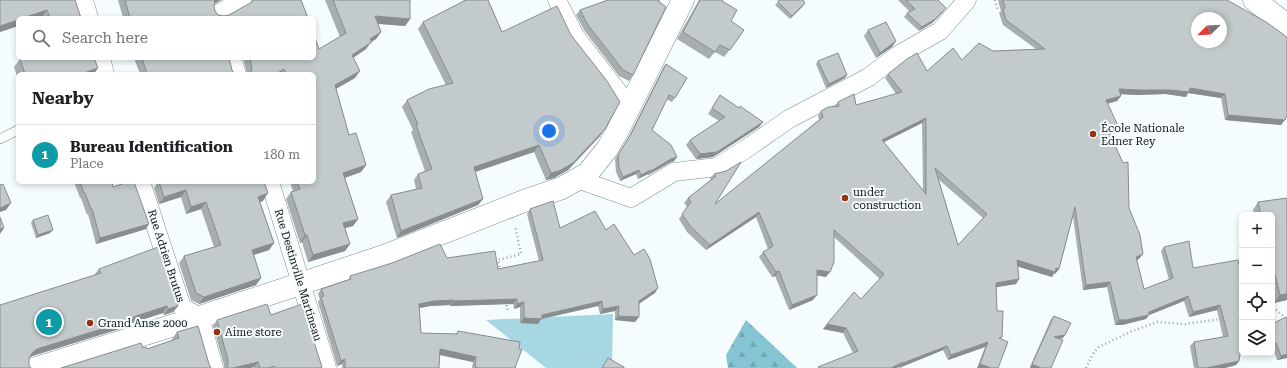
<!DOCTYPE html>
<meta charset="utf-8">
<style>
body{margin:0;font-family:"Roboto Serif",serif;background:#f6f6f6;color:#202124}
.controls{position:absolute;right:12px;bottom:12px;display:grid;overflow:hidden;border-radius:6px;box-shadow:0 2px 6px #0003}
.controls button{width:36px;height:36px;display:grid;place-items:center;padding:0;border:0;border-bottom:1px solid #e0e0e0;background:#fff;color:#202124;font:20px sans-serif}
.compass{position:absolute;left:1191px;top:12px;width:36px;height:36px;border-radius:50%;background:#fff;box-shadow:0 2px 6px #0003;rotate:246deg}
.you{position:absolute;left:549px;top:131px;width:14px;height:14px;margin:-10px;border:3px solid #fff;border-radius:50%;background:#1a73e8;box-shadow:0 0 0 6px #1a73e833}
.badge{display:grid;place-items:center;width:26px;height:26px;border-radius:50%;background:#db2777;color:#fff;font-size:13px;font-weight:700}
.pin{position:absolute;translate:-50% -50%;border:2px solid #fff;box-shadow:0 1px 4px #0006}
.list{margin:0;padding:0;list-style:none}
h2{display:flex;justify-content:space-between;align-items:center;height:52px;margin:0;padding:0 16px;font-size:17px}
h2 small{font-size:13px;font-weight:400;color:#757577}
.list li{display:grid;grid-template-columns:26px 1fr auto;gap:12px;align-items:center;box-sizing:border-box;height:60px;padding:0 16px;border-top:1px solid #e0e0e0}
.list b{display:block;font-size:15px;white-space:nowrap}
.list p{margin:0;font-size:13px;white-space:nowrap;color:#757577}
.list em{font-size:13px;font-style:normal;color:#757577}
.icon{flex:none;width:22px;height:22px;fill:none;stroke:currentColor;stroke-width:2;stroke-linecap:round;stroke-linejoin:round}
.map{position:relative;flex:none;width:1287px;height:368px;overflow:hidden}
.search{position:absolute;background:#fff;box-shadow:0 2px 6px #0003;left:16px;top:16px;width:300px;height:44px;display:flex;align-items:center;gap:10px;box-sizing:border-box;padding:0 14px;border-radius:6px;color:#757577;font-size:15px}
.panel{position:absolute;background:#fff;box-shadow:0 2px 6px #0003;left:16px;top:72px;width:300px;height:112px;border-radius:6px}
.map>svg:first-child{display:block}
.forest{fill:url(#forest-firs)}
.green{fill:#a6d7e3}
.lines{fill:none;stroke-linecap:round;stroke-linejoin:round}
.service-casing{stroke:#848c8e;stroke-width:10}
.minor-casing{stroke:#848c8e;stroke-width:19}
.tertiary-casing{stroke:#848c8e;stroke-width:23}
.path{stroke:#9ba1a2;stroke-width:2.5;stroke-dasharray:1 3;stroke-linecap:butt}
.service{stroke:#fff;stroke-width:9}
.minor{stroke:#fff;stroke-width:18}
.tertiary{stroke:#fff;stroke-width:22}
.wall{fill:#a7aeaf;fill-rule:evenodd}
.shaded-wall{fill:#888d8f}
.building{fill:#c2cacc;stroke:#888d8f;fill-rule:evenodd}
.poi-dot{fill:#993213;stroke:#f4fcfe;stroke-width:1.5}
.labels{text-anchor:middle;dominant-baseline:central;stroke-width:4;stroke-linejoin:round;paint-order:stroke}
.poi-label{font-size:11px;fill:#101313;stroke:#f4fcfe;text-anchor:start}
.street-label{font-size:11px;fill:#101313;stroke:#f4fcfe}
</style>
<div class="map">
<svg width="1287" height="368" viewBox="0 0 1287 368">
<defs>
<pattern id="forest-firs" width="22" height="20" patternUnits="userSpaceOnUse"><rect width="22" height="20" fill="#85c5d3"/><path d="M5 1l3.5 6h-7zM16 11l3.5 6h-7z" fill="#72a8b4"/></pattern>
</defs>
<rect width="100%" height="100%" fill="#f4fcfe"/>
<polygon class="forest" points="746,320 797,368 728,368 726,355"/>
<polygon class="green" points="613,314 612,368 546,368 486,320"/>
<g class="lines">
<defs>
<polyline id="service" points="0,139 18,130"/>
<g id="minor">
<polyline points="84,0 89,18"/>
<polyline points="557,0 575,36 629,106"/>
<polyline points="219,13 242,0"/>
<polyline points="101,58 105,74"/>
<polyline points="232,58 237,74"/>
<polyline points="577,179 631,198 674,172 717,167 746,149 789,119 869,77 898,55 940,31 967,0"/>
<polyline points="141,182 182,307 200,317 214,368"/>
<polyline points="270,182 327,368"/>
</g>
<g id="tertiary">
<polyline points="1254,0 1287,25"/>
<polyline points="36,368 200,317 384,256 524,201 562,188 588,173 607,149 617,132 683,0"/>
</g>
</defs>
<use href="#service" class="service-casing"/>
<use href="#minor" class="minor-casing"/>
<use href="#tertiary" class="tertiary-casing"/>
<g class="path">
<polyline points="995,0 998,10"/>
<polyline points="500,271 498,260 521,254 515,226"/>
<polyline points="506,301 508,313"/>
<polyline points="1272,309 1276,310 1287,319"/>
<polyline points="1086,368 1094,352 1099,347 1130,332 1157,322 1185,324 1221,319"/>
</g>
<use href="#service" class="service"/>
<use href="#minor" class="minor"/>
<use href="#tertiary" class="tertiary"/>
</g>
<g class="wall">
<polygon points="0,0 75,0 81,18 18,18 18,26 0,32"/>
<polygon points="118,0 221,0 214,4 214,6 215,11 218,15 224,16 229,15 252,2 252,0 301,0 308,18 123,18"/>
<polygon points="325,0 410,0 410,19 405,26 378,24 381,32 376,39 371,42 366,49 353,58 355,78 336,89 349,135 366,165 361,172 345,178 358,219 353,226 345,228 350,244 345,251 308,262 302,242 300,243 286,199 291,192 293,191 290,182 314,182 314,74 247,74 243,58 314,58 319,49 340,37"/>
<polygon points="463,0 488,0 502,32 600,136 568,170 554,178 546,180 534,152 475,172 483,199 478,205 397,238 386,202 391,195 416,189 414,180 418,174 425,171 411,132 413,130 402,107 407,100 446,85 418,29 423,22 464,1"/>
<polygon points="608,0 660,0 659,2 633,75 629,81 619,76 584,30 576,15 580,10"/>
<polygon points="699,0 723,0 722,1 739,38 724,57 715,52 709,59 677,39"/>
<polygon points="898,0 938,0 943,12 932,23 919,31 904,17 907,13 910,12"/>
<path d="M 998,0 L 1227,0 L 1287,116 L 1281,125 L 1225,120 L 1221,98 L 1188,93 L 1186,97 L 1166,94 L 1137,95 L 1120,94 L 1121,96 L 1117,101 L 1107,104 L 1115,133 L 1110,135 L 1129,208 L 1139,259 L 1137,260 L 1144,289 L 1169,280 L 1161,251 L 1164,247 L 1193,268 L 1242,277 L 1242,299 L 1240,300 L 1240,353 L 1239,361 L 1236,365 L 1225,368 L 1194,368 L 1190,346 L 1194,342 L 1223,337 L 1217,310 L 1189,317 L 1184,301 L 1149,315 L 1146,319 L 1122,325 L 1115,325 L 1107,287 L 1083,290 L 1073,217 L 1059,269 L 1055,274 L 1054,273 L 1052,277 L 1017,266 L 1019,279 L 1016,284 L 996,287 L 997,311 L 1001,339 L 998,368 L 977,368 L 985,347 L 948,360 L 943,350 L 899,368 L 899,367 L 896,368 L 818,368 L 853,353 L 843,333 L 823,329 L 861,299 L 880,279 L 834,237 L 826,277 L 817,275 L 813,300 L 789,310 L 775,276 L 772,277 L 759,257 L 763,252 L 768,249 L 756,217 L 706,250 L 687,232 L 679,219 L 687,207 L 684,203 L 688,198 L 711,180 L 710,178 L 714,174 L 726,171 L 715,204 L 819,120 L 818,116 L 821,111 L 835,106 L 838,102 L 856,105 L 896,94 L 885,78 L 888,74 L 927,71 L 993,51 L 1036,49 L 1003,25 L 999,13 L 1001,11 ZM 922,123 L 923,190 L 884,142 ZM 938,179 L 983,218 L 958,245 Z"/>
<polygon points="778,2 805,3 803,6 790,19 775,5"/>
<polygon points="868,30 896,41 892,47 876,58 864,36"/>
<polygon points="134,58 229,58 232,70 235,74 140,74"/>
<polygon points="20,59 94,74 18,74 18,80 14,67"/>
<polygon points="818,61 845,78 826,88 816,64"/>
<polygon points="666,64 675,98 672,102 666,99 652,130 677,157 674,161 669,163 648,175 648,174 638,179 636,174 620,181 616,172 615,159 628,138 663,68"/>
<polygon points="720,95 739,108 763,122 759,127 713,157 696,159 686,145 690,140 719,121 708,114"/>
<polygon points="74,182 112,182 113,187 146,229 96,244 88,214 87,215 81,198 80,198"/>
<polygon points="158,182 264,182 263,201 260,202 274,243 269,250 254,255 261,278 256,285 199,304 191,300 179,263 184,256 214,247 201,209 186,214 181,197 159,204 154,188"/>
<polygon points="1287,198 1287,300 1274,303 1272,292 1272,215 1254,215 1253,210 1258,202"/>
<polygon points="530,209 560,228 606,230 655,293 639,303 635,322 615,320 615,311 600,314 598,306 541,319 538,324 520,323 520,307 514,309 513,304 450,306 450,305 430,306 419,308 421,333 456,334 458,331 515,368 472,368 473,362 439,355 439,368 342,368 342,364 337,366 318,302 320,299 318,294 321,289 348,281 350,276 447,258 498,269 539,261 527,214"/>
<polygon points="33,220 50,233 36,238 31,223"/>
<polygon points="99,269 178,306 173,312 164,315 163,313 132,323 129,326 32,356 29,358 29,365 0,368 95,274"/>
<polygon points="271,315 322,367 322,368 254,368 254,367 251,368 224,368 224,365 213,326 217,320"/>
<polygon points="1054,316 1063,338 1059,339 1051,368 1031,368 1030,367 1051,319"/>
<polygon points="1287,318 1287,358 1277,360 1273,348"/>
<polygon points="177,332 209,364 61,368 143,348 147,349 173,340 172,339"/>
</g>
<g class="shaded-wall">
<polygon points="215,0 221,0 214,4"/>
<polygon points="805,3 803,6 790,19 792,16"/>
<polygon points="946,8 943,12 932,23 919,31 922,27"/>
<polygon points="47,10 41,18 23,18"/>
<polygon points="375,16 410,19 405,26 370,23"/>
<polygon points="18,20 18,26 0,32 0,26"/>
<polygon points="381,32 376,39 371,42 366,49 347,62 352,55 370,39"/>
<polygon points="896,41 892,47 876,58 880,53"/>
<polygon points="98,68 94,74 81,74"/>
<polygon points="284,69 280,74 276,74"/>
<polygon points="360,71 355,78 330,92 335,85"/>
<polygon points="847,75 845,78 826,88 829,84"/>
<polygon points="1190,88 1225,94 1221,98 1188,93 1186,97 1166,94 1137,95 1116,94 1119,89"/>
<polygon points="1121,96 1117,101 1102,105 1106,100"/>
<polygon points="1228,115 1285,120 1281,125 1225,120"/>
<polygon points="926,118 922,123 878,145 882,140"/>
<polygon points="763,122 759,127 713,157 696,159 700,154"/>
<polygon points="1119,128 1115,133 1106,137 1109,132"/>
<polygon points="605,129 600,136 568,170 554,178 546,180 551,173"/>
<polygon points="539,145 534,152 469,174 474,167"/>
<polygon points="677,157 674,161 669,163 648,175 651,171 671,159"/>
<polygon points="366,165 361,172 338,180 343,173"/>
<polygon points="639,170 636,174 620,181 623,177"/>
<polygon points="651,170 648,174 638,179 641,175"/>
<polygon points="186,190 181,197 159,204 164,197"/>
<polygon points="268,193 263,201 253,204 258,197"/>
<polygon points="483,199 478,205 397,238 401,231"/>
<polygon points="206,202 201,209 186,214 191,207"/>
<polygon points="11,203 6,210 0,212 0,208"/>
<polygon points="759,212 756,217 706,250 710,245"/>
<polygon points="358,219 353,226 338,230 343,223"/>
<polygon points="149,224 146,229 96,244 100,238"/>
<polygon points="4,228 0,234 0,229"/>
<polygon points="53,230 50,233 36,238 38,235"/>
<polygon points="305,235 307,235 302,242 300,243"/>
<polygon points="274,243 269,250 247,257 252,250"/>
<polygon points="350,244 345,251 308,262 313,255"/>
<polygon points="1143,254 1139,259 1133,261 1136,257"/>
<polygon points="1017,260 1059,269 1055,274 1054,273 1052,277 1013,265"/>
<polygon points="817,270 830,272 826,277 814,275"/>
<polygon points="779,271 775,276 772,277 776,272"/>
<polygon points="261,278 256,285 199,304 204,297"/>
<polygon points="1019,279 1016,284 992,288 996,283"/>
<polygon points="1110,282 1107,287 1083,290 1086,285"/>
<polygon points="658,288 655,293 636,306 639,301"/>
<polygon points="1287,294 1287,300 1274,303 1280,295"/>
<polygon points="817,295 813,300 789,310 792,305"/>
<polygon points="1242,295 1242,299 1236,301 1239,296"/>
<polygon points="1188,296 1184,301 1149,315 1146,319 1122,325 1115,325 1119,320 1149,312"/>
<polygon points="517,299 513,304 450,306 454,301"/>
<polygon points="454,300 450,305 430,306 415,309 419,304 434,301"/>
<polygon points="602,301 598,306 541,319 538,324 520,323 524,318 542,315"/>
<polygon points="524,302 520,307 514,309 517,304"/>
<polygon points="1220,305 1217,310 1189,317 1193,312"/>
<polygon points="167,306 163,313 132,323 129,326 32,356 27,359 32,353 37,349"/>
<polygon points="178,306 173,312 164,315 168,309"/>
<polygon points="619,306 615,311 600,314 603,309"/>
<polygon points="618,316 639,317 635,322 615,320"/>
<polygon points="827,324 846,328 843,333 823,329"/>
<polygon points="1065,335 1063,338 1052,340 1054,337"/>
<polygon points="988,342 985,347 948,360 951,355"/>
<polygon points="1272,343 1276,343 1272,348"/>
<polygon points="947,346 943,350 899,368 903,363"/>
<polygon points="1241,348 1242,348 1242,353 1237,353"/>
<polygon points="440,349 476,357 473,362 436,354"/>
<polygon points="1287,354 1287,358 1277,360 1281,356"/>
<polygon points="345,359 342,364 337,366 341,361"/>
<polygon points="1239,361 1236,365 1225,368 1206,368"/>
<polygon points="258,362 254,367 251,368 233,368"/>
<polygon points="903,362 899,367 896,368 891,368"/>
<polygon points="980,364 991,368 977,368"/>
<polygon points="1032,364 1041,368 1031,368 1030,367"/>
</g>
<g class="building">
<polygon points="0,0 75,0 81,18 50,18 47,10 23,18 18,18 18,20 0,26"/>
<polygon points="125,0 215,0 214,6 215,11 218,15 224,16 229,15 252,2 254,0 301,0 308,18 130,18"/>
<polygon points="333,0 410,0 410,19 375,16 381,32 370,39 372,42 352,55 360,71 335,85 349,135 356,133 366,165 343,173 358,219 343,223 350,244 313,255 307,235 305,235 291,192 300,189 297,182 314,182 314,74 287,74 284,69 276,74 250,74 252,69 250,58 314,58 314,35 319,49 346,33"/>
<polygon points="466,0 488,0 502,32 557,6 571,35 607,81 620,102 605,129 573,163 559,171 551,173 539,145 474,167 483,199 401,231 391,195 422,188 418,174 432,169 416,125 418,124 407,100 429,89 453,83 423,22"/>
<polygon points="608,0 659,0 658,1 666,7 633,75 623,70 588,25 580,10"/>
<polygon points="700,0 723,0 722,1 737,10 731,21 744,30 730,50 720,45 715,52 683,32"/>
<polygon points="779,0 803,0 805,3 792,16 778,2"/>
<polygon points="906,0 938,0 946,8 935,19 922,27 907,13 915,9"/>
<path d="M 1003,0 L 1227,0 L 1266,22 L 1283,34 L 1287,38 L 1287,116 L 1285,120 L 1228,115 L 1225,94 L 1190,88 L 1189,92 L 1170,90 L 1140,90 L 1119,89 L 1121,96 L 1106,100 L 1119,128 L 1109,132 L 1123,163 L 1128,162 L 1129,208 L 1140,235 L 1143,254 L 1136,257 L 1144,289 L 1173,278 L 1164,247 L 1189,241 L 1193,268 L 1238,260 L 1242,277 L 1242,295 L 1239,296 L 1242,307 L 1242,348 L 1241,348 L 1239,361 L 1206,368 L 1198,368 L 1194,342 L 1228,336 L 1220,305 L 1193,312 L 1188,296 L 1149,312 L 1149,315 L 1126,320 L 1119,320 L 1110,282 L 1086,285 L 1075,207 L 1059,269 L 1056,268 L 1055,272 L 1017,260 L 1019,279 L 996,283 L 997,311 L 1003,311 L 1002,337 L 999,338 L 1008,342 L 998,368 L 991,368 L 980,364 L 988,342 L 951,355 L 947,346 L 903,363 L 903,362 L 891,368 L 819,368 L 818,367 L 858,351 L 846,328 L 827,324 L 854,292 L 861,299 L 884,274 L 834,230 L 834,262 L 830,272 L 817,270 L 817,295 L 792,305 L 779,271 L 776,272 L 763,252 L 773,246 L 759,212 L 710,245 L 691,227 L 682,214 L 691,202 L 688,198 L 716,176 L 714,174 L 726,171 L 741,162 L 715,204 L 823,117 L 821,111 L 828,107 L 839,106 L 838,102 L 854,94 L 856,105 L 902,92 L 888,74 L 907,59 L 917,53 L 927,71 L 953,48 L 962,60 L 979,43 L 993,51 L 1045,49 L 1006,20 L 1003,9 L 1005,8 ZM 1197,18 L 1221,18 L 1221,42 L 1197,42 ZM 926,118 L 926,194 L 882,140 ZM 935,168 L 987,214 L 958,245 Z"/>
<polygon points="886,22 896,41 880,53 868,30"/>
<polygon points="838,53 847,75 829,84 818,61"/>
<polygon points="23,58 94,58 98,68 81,74 25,74 20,59"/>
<polygon points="142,58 229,58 232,70 235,74 147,74"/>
<polygon points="666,64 687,78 675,98 669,95 652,130 671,145 677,157 671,159 651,171 651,170 641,175 639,170 623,177 619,168 618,155 631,134"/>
<polygon points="720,95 739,108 740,106 763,122 717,152 700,154 690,140 725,117 712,108"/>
<polygon points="80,182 112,182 113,187 128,182 134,182 149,224 100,238 92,209 91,209 85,193 84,193"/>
<polygon points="159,182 264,182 268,193 258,197 274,243 252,250 261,278 204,297 196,293 184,256 221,245 206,202 191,207 186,190 164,197"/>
<polygon points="3,184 11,203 0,208 0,185"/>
<polygon points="1287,198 1287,294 1280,295 1272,262 1272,215 1261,215 1258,202"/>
<polygon points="553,201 560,228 595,211 606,230 614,224 634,255 644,249 650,259 658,288 639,301 639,317 618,316 619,306 603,309 602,301 542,315 542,319 524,318 524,302 517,304 517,299 454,301 454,300 434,301 419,304 421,333 457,334 458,331 520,342 519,349 522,349 515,368 479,368 475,367 476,357 440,349 439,368 345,368 345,359 341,361 321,297 324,296 321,289 351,279 350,276 392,263 440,244 447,258 495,251 498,269 543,260 530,209"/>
<polygon points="48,215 53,230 38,235 33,220"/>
<polygon points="0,217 4,228 0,229"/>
<polygon points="158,247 178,306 168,309 167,306 133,317 134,319 37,349 32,353 29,358 29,365 31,368 0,368 0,305 101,273 99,269"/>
<polygon points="267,304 271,315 302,304 322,367 321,368 275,368 274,366 268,368 260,368 258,362 233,368 226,368 228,366 228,360 217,320"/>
<polygon points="1054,316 1071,323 1065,335 1054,337 1063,340 1051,368 1041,368 1032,364"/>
<polygon points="1286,317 1287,318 1287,354 1281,356 1276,343 1272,343 1272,324"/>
<polygon points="198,326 209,364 211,368 61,368 141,343 143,348 146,347 147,349 179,338 177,332"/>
<polygon points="608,358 624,367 624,368 602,368"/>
</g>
<g class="poi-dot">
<circle cx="1093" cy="134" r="4"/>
<circle cx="845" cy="198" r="4"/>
<circle cx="90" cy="323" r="4"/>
<circle cx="217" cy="332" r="4"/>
</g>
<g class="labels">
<g class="poi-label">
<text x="1101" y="128">École Nationale<tspan x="1101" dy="13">Edner Rey</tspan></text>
<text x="853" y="192">under<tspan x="853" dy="13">construction</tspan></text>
<text x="98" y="323">Grand Anse 2000</text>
<text x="225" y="332">Aime store</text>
</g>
<g class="street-label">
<text transform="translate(166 256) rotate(72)">Rue Adrien Brutus</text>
<text transform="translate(298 275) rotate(73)">Rue Destinville Martineau</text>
</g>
</g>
</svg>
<div class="controls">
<button>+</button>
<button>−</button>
<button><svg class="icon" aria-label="locate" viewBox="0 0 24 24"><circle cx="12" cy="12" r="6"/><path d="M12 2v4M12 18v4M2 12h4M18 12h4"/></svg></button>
<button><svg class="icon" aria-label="layers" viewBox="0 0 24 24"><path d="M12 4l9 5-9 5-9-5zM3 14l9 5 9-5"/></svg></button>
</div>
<svg class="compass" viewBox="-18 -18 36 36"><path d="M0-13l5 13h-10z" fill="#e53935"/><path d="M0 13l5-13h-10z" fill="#757577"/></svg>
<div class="you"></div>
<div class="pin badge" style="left:49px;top:322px;background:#0f9aa8">1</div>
<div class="search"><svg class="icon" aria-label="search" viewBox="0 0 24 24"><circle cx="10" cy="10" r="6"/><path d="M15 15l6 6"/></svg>Search here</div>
<section class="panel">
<h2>Nearby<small></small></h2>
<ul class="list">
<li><span class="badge" style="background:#0f9aa8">1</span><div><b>Bureau Identification</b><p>Place</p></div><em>180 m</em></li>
</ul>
</section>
</div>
